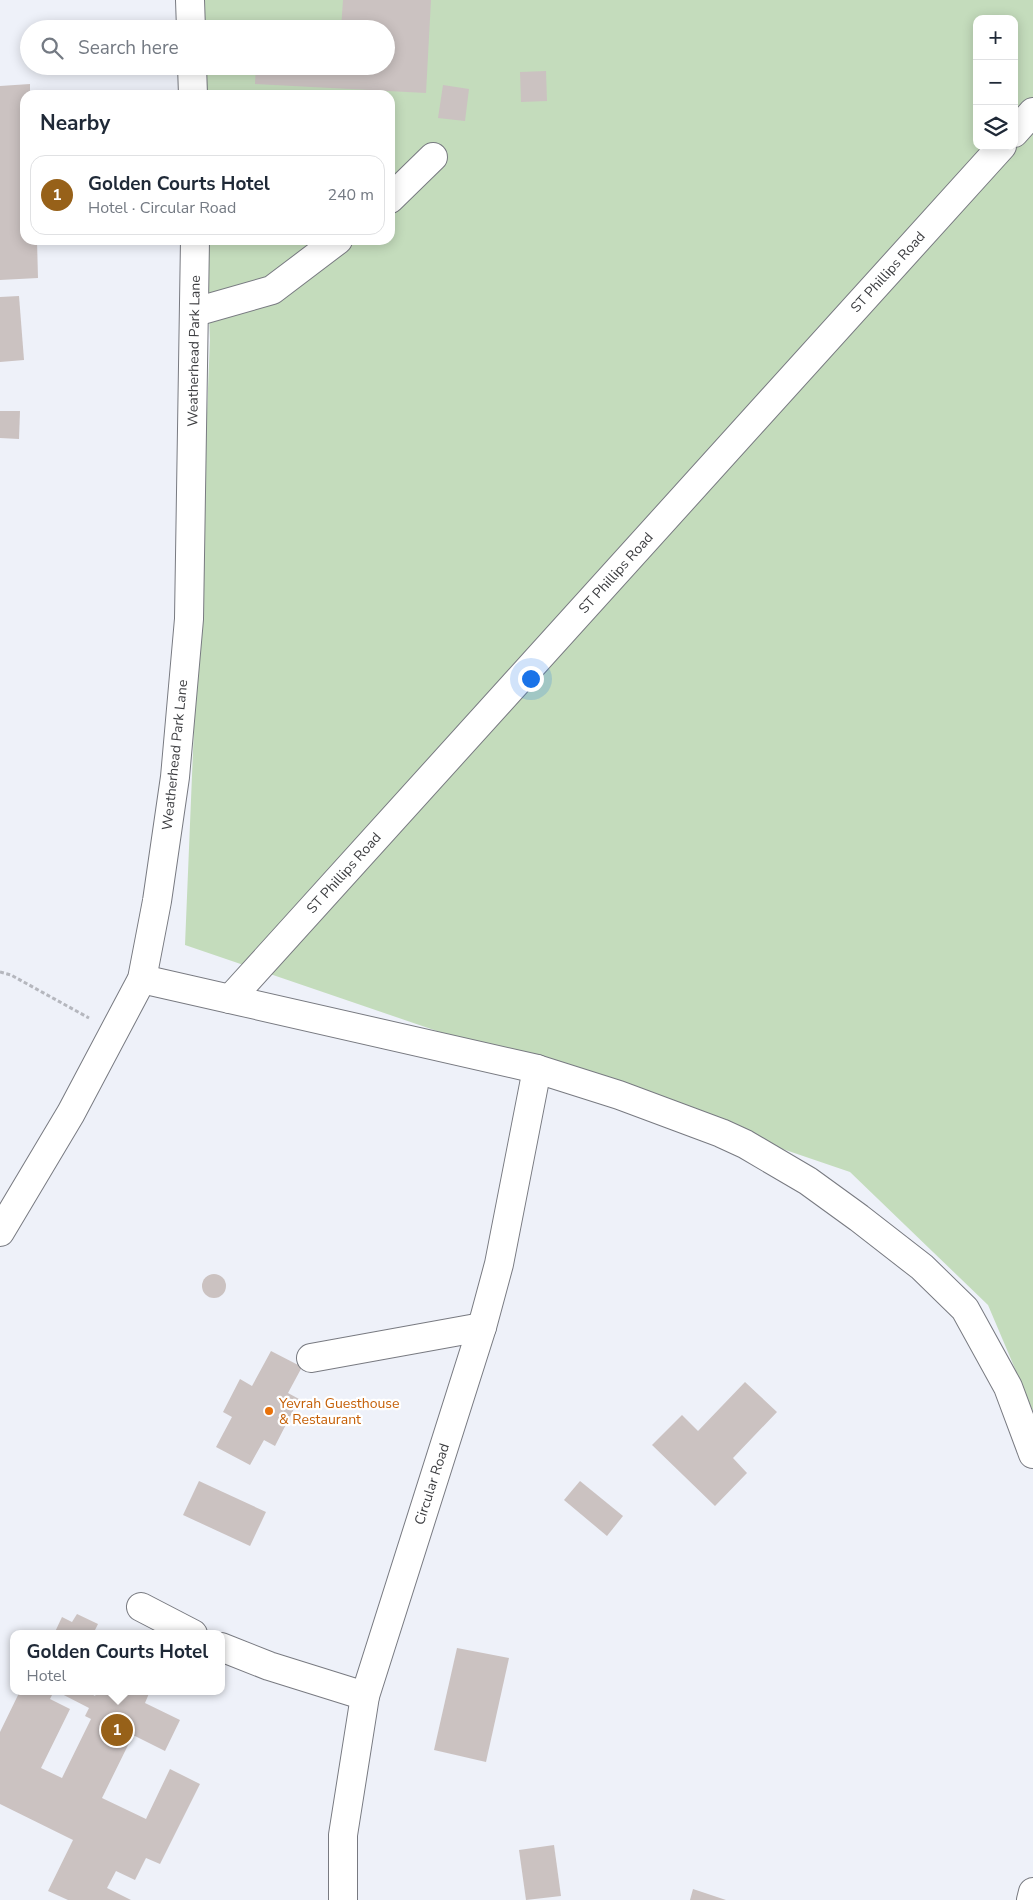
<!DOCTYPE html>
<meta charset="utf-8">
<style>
body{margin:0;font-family:"Nunito Sans",sans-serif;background:#f2f2f3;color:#1f2937}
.controls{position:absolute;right:15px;top:15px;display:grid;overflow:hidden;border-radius:10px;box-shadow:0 2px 12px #0003}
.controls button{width:45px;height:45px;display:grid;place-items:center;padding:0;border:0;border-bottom:1px solid #e0e1e3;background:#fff;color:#1f2937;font:25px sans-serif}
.you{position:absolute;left:530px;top:678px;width:18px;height:18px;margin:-12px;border:4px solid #fff;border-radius:50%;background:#1a73e8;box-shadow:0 0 0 8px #1a73e833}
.badge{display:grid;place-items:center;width:32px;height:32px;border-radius:50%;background:#976119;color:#fff;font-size:16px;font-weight:700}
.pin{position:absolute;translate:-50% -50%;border:2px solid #fff;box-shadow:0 1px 5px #0006}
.popup{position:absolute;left:10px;top:1630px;width:215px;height:65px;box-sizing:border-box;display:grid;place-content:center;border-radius:10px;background:#fff;filter:drop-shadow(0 1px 4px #0005);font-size:16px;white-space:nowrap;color:#747a83}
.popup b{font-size:19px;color:#1f2937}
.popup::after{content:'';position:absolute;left:50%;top:100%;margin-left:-10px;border:10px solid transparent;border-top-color:#fff}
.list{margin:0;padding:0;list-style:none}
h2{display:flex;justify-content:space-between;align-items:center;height:65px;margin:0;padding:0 20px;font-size:21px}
h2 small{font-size:16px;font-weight:400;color:#747a83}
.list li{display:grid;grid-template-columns:32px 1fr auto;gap:15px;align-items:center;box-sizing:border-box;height:80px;margin:0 10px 10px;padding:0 10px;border:1px solid #e0e1e3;border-radius:15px}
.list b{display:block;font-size:19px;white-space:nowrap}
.list p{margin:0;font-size:16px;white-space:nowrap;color:#747a83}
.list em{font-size:16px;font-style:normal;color:#747a83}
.icon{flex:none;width:28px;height:28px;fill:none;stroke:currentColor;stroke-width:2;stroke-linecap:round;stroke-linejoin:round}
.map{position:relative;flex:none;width:1033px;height:1900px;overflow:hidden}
.search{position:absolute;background:#fff;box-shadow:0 2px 12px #0003;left:20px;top:20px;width:375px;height:55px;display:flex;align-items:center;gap:12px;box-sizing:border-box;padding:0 18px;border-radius:28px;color:#747a83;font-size:19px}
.panel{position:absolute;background:#fff;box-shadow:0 2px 12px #0003;left:20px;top:90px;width:375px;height:155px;border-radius:15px}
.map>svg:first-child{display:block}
.green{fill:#c4dcbc;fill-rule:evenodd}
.building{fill:#cbc2c1}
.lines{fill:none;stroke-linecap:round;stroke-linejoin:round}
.minor-casing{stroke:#787a81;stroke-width:30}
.major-casing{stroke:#787a81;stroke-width:30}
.path{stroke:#b5b7be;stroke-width:3;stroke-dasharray:4 2.5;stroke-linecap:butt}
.minor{stroke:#fff;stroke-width:28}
.major{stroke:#fff;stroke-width:28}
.food-dot{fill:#e8710a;stroke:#fff;stroke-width:2}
.labels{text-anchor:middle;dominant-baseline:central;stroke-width:4.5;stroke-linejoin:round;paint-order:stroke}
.street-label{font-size:14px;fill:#3c3d40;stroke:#fff}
.food-label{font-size:14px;fill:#c56008;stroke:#fff;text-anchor:start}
</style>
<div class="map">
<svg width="1033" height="1900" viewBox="0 0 1033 1900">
<rect width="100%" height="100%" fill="#eef1f9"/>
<path class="green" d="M 196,0 L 1033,0 L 1033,1411 L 988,1305 L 850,1172 L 185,945 L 210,340 L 206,240 L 390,240 L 390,95 L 200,95 L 199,66 L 386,66 L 386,29 L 197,29 ZM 977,19 L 1014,19 L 1014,146 L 977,146 Z"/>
<g class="building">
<polygon points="343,0 431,0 426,93 255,84 256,66 386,66 386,29 341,29"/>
<polygon points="546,71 547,101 521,102 520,72"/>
<polygon points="30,84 30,95 25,95 25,240 37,240 38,278 0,280 0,86"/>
<polygon points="443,85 469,89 465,121 438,118"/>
<polygon points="19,296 24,360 0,362 0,297"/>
<polygon points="0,411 20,411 19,439 0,438"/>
<circle cx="214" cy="1286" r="12"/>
<polygon points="271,1351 302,1367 288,1393 299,1399 275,1446 264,1440 250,1465 216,1447 232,1417 223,1412 240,1379 252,1386"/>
<polygon points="745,1382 777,1412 733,1458 747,1473 715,1506 652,1445 682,1415 698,1431"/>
<polygon points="199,1481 266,1512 250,1546 183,1515"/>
<polygon points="580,1481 623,1516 607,1536 564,1500"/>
<polygon points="77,1614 98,1624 93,1634 54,1634 62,1617 72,1622"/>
<polygon points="457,1648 509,1658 486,1762 434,1750"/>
<polygon points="20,1691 54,1691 50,1699 70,1709 41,1768 62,1778 91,1719 85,1716 89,1708 56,1691 86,1691 95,1696 98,1691 150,1691 145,1703 180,1720 165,1751 133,1735 102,1798 146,1819 170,1769 200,1784 160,1864 146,1858 135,1880 116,1871 107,1888 131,1900 68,1900 48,1891 73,1840 0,1804 0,1732"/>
<polygon points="554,1845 561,1896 526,1900 519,1850"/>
<polygon points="693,1889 726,1900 690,1900"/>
</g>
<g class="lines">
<defs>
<g id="minor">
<polyline points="1014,133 1033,112"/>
<polyline points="390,199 433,157"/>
<polyline points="195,312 272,290 338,240"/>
<polyline points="142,979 537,1069 619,1095 721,1133 745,1144 808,1181 859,1218 922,1267 965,1309 1008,1387 1033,1454"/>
<polyline points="230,999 1002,146"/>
<polyline points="311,1358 482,1327"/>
<polyline points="141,1607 193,1634"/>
<polyline points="221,1647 269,1666 365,1696"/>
<polyline points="343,1900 343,1835 365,1696 482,1327 499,1264 537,1069"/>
<polyline points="1031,1900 1033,1892"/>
</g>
<g id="major">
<polyline points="190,0 191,29"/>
<polyline points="192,66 193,95"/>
<polyline points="0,1232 71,1113 142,979 157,901 175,777 189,619 195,240"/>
</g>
</defs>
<use href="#minor" class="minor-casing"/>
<use href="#major" class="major-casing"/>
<polyline class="path" points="0,972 11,975 89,1018"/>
<use href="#minor" class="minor"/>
<use href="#major" class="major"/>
</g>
<circle class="food-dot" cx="269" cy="1411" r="5"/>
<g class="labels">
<g class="street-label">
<text transform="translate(888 272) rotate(-48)">ST Phillips Road</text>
<text transform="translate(194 351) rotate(-89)">Weatherhead Park Lane</text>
<text transform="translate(616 573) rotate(-48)">ST Phillips Road</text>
<text transform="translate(175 755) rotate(-84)">Weatherhead Park Lane</text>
<text transform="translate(344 873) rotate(-48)">ST Phillips Road</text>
<text transform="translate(432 1484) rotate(-72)">Circular Road</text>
</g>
<g class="food-label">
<text x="279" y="1403">Yevrah Guesthouse<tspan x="279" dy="16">&amp; Restaurant</tspan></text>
</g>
</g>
</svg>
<div class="controls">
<button>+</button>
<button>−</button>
<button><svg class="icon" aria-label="layers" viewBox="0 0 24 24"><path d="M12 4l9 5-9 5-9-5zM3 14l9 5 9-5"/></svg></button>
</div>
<div class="you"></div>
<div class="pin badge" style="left:117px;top:1730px">1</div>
<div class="popup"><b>Golden Courts Hotel</b>Hotel</div>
<div class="search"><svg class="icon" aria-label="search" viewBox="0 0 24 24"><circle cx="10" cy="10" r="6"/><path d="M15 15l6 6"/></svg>Search here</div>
<section class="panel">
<h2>Nearby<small></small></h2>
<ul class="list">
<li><span class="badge">1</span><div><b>Golden Courts Hotel</b><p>Hotel · Circular Road</p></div><em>240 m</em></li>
</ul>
</section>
</div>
